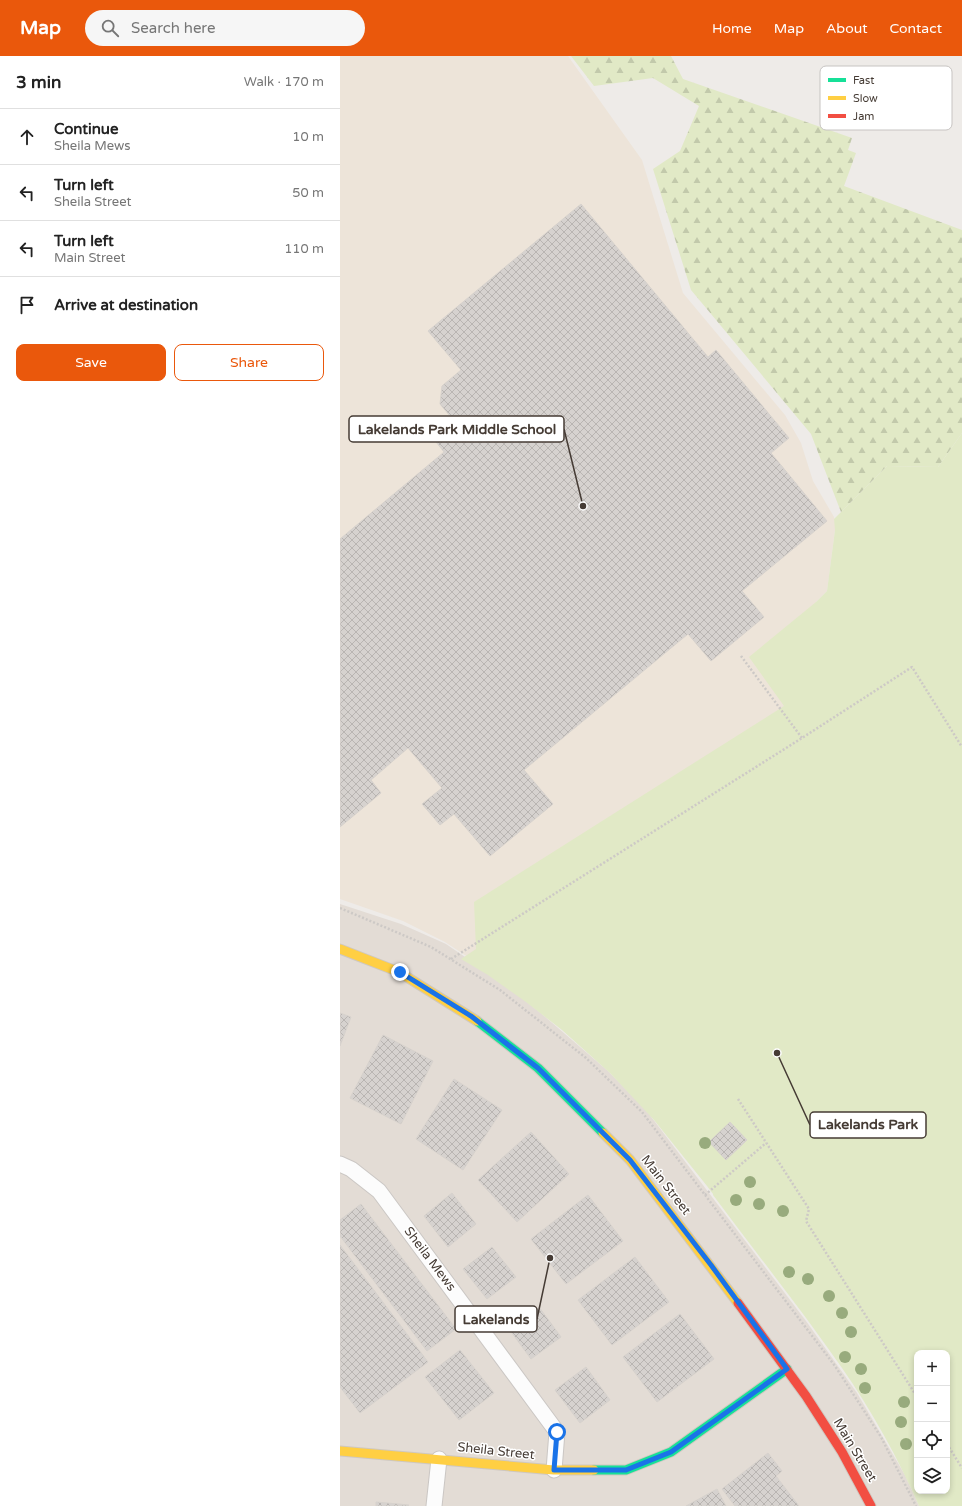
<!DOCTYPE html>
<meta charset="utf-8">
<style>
body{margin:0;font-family:"Varela Round",sans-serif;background:#f6f6f6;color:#222}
.controls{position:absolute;right:12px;bottom:12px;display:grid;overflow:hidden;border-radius:8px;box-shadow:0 2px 6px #0003}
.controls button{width:36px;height:36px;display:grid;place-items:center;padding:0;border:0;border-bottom:1px solid #e0e0e0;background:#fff;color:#222;font:20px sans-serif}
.stop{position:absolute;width:12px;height:12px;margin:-9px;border:3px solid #1a73e8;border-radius:50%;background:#fff}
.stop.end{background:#1a73e8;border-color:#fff;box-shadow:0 1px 4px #0008}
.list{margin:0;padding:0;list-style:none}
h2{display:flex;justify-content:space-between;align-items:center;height:52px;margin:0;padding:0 16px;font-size:17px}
h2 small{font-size:13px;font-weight:400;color:#767676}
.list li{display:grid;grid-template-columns:26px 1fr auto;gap:12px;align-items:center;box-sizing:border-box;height:56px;padding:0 16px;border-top:1px solid #e0e0e0}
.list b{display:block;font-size:15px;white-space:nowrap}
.list p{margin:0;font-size:13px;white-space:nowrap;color:#767676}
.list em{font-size:13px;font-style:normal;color:#767676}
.actions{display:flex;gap:8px;padding:12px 16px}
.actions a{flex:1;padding:9px 0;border:1px solid #ea580c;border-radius:8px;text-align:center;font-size:14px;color:#ea580c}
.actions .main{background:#ea580c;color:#fff}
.icon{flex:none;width:22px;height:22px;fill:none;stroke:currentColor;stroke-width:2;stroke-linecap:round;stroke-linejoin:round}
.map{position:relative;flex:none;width:622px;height:1450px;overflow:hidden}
header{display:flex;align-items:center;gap:24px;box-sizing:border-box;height:56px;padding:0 20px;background:#ea580c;color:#fff}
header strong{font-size:19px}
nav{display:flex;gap:22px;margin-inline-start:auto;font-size:14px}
.search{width:280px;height:36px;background:#f6f6f6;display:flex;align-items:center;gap:10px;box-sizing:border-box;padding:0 14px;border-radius:22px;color:#767676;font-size:15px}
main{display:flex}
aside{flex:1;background:#fff}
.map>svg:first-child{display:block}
.residential{fill:#e3dcd5}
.education{fill:#ede4d9}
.green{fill:#e1e9c6;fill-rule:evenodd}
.forest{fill:url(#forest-firs)}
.building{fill:url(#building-cross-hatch);stroke:#d7d2cd}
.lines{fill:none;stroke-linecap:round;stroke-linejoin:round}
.lane-casing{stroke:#cbc7c4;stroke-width:17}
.fast-casing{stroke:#cfc8c0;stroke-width:11}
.slow-casing{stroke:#cfc8c0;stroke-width:11}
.jam-casing{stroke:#cfc8c0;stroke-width:11}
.path{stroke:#cdc9c6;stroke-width:2.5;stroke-dasharray:2 2;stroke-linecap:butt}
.lane{stroke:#fcfcfc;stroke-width:15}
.fast{stroke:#16e098;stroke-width:9}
.slow{stroke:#ffcf43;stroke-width:9}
.jam{stroke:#f24e42;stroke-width:9}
.tree{fill:#98ab7d}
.route{stroke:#1a73e8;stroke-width:5}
.labels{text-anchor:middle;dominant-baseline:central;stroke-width:3;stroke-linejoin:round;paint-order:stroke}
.street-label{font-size:13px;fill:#453b34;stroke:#fff}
.key{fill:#fff;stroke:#c7c4c2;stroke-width:1}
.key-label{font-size:11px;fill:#453b34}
.leader{fill:none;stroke:#453b34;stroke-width:1.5}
.callout-dot{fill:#453b34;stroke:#fff;stroke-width:1.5}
.callout{fill:#fff;stroke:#453b34;stroke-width:1.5}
.callout-label{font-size:14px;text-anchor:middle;font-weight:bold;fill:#453b34}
</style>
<header>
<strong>Map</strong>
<div class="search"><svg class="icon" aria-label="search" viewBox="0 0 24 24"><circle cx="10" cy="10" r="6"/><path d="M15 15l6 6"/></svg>Search here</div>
<nav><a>Home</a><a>Map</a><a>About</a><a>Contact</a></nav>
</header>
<main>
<aside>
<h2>3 min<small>Walk · 170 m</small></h2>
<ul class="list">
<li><svg class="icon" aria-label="ahead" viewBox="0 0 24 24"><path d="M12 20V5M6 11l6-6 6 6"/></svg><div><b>Continue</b><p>Sheila Mews</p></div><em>10 m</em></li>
<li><svg class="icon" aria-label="left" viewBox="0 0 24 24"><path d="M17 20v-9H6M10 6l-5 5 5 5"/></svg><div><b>Turn left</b><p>Sheila Street</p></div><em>50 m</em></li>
<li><svg class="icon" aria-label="left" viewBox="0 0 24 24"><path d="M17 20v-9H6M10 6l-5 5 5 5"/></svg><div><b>Turn left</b><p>Main Street</p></div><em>110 m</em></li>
<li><svg class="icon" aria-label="arrive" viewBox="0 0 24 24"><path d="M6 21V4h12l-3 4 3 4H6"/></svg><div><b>Arrive at destination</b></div></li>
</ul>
<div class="actions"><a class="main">Save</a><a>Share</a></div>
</aside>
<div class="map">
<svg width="622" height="1450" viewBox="0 0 622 1450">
<defs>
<pattern id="forest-firs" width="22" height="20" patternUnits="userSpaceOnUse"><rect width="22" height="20" fill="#e1e9c6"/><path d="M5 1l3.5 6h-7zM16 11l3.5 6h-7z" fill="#c2c9ab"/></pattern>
<pattern id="building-cross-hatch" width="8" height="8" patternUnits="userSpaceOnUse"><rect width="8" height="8" fill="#d6d2cf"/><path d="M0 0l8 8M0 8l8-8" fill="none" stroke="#b9b5b2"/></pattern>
</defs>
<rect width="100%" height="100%" fill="#eeebe8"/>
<polygon class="residential" points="0,848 61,868 106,888 162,926 203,959 268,1015 306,1054 466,1265 517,1337 565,1419 579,1450 0,1450"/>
<polygon class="education" points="0,0 228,0 302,104 343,237 445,359 461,387 473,425 494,461 495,466 495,474 487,535 476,546 544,588 137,907 105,886 63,865 0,843"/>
<path class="green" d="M 622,377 L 622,1450 L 579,1450 C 558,1402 532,1355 502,1312 C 461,1253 416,1197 373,1139 L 373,1138 L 367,1130 L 314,1064 L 270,1017 L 222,974 L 186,946 L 148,919 L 121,903 L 136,893 L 134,846 L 444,650 L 409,601 L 476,546 L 487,535 L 495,474 L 494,463 L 547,410 L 598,411 ZM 577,1297 L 607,1297 L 607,1435 L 577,1435 Z"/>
<polygon class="forest" points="231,0 331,0 343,23 512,82 508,94 516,97 504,130 622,174 622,377 598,411 547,410 501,456 471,378 351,234 313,113 340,95 359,50 313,22 254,30"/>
<g class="building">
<polygon points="241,148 368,301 376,294 449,382 431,397 487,465 402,535 424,561 371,605 348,578 184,714 213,748 150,800 114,758 100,769 82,748 102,732 68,692 31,724 41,737 0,771 0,483 104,396 89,377 110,360 100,348 102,330 121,314 88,275"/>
<polygon points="0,957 11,961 0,990"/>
<polygon points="43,979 93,1005 61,1068 10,1042"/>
<polygon points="114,1023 162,1054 123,1114 76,1083"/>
<polygon points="390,1066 407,1084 386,1104 369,1086"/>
<polygon points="191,1076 229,1118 177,1166 138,1124"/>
<polygon points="112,1137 136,1168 108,1191 84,1160"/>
<polygon points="248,1139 283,1185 226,1228 191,1183"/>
<polygon points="21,1148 116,1273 87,1295 0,1180 0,1164"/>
<polygon points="0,1189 88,1306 20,1357 0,1331"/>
<polygon points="152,1191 176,1221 147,1243 123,1213"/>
<polygon points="295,1201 329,1246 272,1289 238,1244"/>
<polygon points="199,1251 221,1281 191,1303 169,1273"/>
<polygon points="340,1258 374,1303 317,1346 283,1301"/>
<polygon points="120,1294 154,1337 119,1364 85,1321"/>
<polygon points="246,1311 270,1344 240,1367 215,1334"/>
<polygon points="428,1397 442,1415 436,1420 459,1450 395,1450 382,1433"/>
<polygon points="377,1433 386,1450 346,1450"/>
<polygon points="36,1446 69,1449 68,1450 36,1450"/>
</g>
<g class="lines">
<defs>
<g id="lane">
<polyline points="0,1108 11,1113 39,1135 217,1376 214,1414"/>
<polyline points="94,1450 99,1403"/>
</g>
<g id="fast">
<polyline points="137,965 198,1012 263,1077"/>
<polyline points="254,1414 286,1414 331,1396 447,1313"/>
</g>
<g id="slow">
<polyline points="0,893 59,916 137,965"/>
<polyline points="263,1077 290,1104 398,1247"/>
<polyline points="0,1395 214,1414 254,1414"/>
</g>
<polyline id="jam" points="398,1247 466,1340 502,1396 531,1450"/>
</defs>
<use href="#lane" class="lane-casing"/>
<use href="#fast" class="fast-casing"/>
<use href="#slow" class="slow-casing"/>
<use href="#jam" class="jam-casing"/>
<g class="path">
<polyline points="401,600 462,682"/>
<polyline points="0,852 91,891 160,934 246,1002 302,1056 495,1310 541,1381 576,1450"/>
<polyline points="111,903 462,682 572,611 622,691"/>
<polyline points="398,1043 469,1153 466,1165 577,1341"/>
<polyline points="365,1139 426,1087"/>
<polyline points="607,1388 622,1412"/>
</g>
<use href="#lane" class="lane"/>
<use href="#fast" class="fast"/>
<use href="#slow" class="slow"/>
<use href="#jam" class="jam"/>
</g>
<g class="tree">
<circle cx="365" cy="1087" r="6"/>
<circle cx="410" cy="1126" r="6"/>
<circle cx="396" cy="1144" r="6"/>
<circle cx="419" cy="1148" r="6"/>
<circle cx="443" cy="1155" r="6"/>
<circle cx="449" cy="1216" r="6"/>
<circle cx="468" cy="1223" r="6"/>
<circle cx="489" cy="1240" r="6"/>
<circle cx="502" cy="1257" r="6"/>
<circle cx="511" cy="1276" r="6"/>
<circle cx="505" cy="1301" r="6"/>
<circle cx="521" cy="1313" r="6"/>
<circle cx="525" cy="1332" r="6"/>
<circle cx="564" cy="1346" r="6"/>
<circle cx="561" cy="1366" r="6"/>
<circle cx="566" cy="1388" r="6"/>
</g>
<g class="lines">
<polyline class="route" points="60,916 131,960 198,1012 290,1104 371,1209 447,1313 331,1396 286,1414 214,1414 217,1376"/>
</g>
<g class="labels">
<g class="street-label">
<text transform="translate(326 1129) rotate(52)">Main Street</text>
<text transform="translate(90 1203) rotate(53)">Sheila Mews</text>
<text transform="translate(515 1394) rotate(59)">Main Street</text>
<text transform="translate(156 1395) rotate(6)">Sheila Street</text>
</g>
</g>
<rect x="480" y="10" width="132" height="64" rx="6" class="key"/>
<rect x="488" y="22" width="18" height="4" fill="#16e098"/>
<rect x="488" y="40" width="18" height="4" fill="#ffcf43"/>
<rect x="488" y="58" width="18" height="4" fill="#f24e42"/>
<g class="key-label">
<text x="513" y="28">Fast</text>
<text x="513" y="46">Slow</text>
<text x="513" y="64">Jam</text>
</g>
<path class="leader" d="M243 450L224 373M437 997L470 1069M210 1202L197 1263"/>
<g class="callout-dot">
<circle cx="243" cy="450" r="4"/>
<circle cx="437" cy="997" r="4"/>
<circle cx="210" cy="1202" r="4"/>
</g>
<g class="callout">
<rect x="9" y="360" width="215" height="26" rx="4"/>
<rect x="470" y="1056" width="116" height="26" rx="4"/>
<rect x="115" y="1250" width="82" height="26" rx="4"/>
</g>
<g class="callout-label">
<text x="117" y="378">Lakelands Park Middle School</text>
<text x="528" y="1073">Lakelands Park</text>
<text x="156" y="1268">Lakelands</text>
</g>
</svg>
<div class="controls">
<button>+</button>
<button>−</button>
<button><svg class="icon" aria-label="locate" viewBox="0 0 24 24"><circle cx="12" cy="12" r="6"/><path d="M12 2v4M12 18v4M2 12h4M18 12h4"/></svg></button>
<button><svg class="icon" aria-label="layers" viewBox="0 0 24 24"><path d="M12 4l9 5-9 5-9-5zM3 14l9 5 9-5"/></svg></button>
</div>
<div class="stop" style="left:217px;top:1376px"></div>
<div class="stop end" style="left:60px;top:916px"></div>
</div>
</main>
